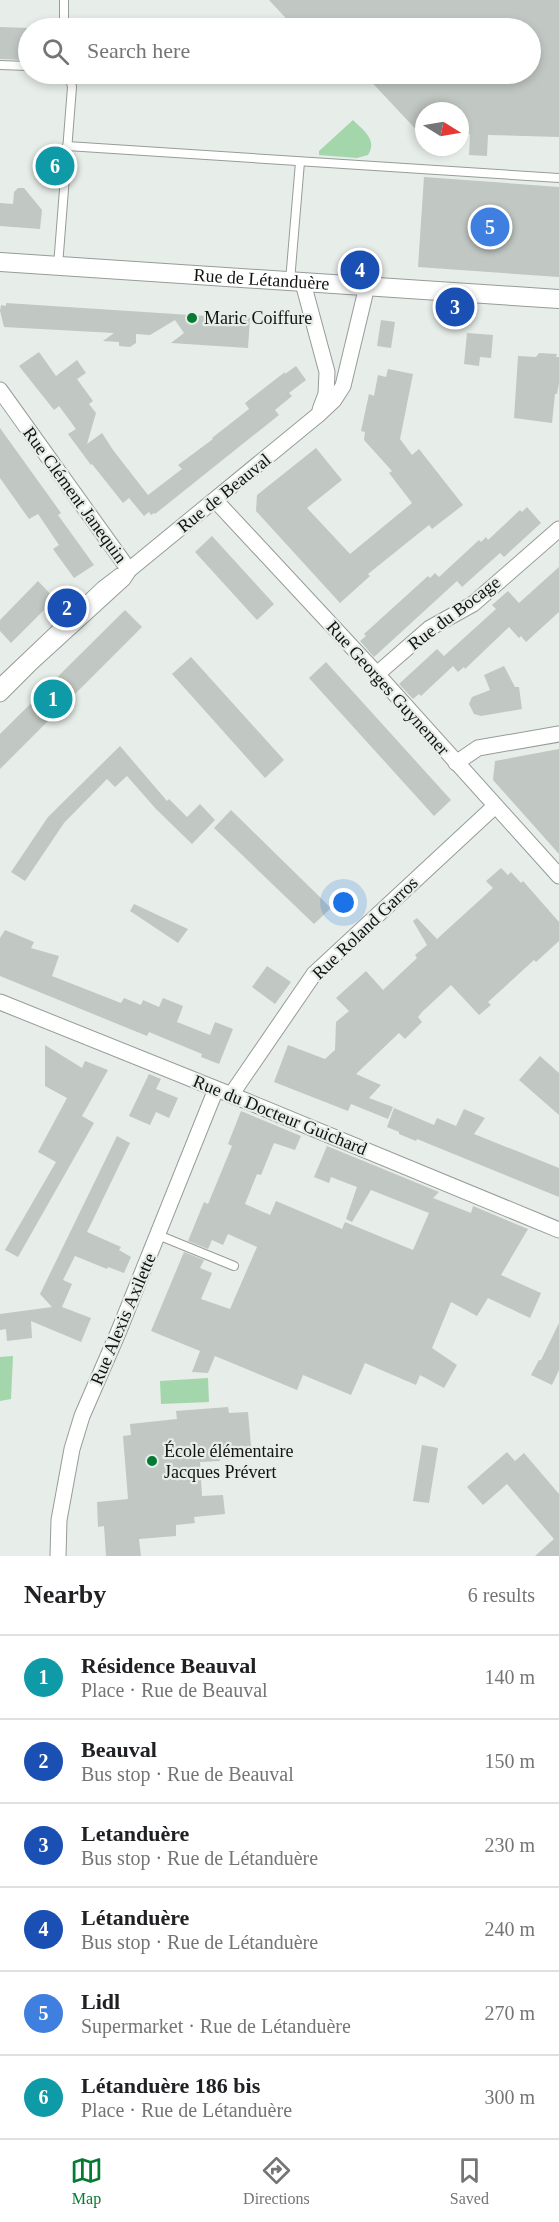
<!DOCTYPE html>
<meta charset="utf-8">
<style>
body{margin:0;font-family:"Times New Roman",serif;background:#f6f6f6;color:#202124}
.compass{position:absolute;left:415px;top:102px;width:54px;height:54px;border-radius:50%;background:#fff;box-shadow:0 3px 9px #0003;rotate:101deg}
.you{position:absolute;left:344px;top:903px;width:21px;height:21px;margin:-15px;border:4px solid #fff;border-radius:50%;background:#1a73e8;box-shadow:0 0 0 9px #1a73e833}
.badge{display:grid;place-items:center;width:39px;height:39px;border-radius:50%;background:#037b32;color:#fff;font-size:20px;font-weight:700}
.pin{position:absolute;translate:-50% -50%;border:3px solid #fff;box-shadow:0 2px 6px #0006}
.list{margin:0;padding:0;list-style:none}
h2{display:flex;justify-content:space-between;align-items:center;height:78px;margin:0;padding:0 24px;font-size:26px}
h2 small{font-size:20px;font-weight:400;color:#757577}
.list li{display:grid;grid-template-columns:39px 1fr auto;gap:18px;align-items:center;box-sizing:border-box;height:84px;padding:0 24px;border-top:2px solid #e0e0e0}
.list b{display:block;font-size:22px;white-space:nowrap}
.list p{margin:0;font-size:20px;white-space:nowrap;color:#757577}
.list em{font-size:20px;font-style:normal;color:#757577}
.icon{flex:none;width:33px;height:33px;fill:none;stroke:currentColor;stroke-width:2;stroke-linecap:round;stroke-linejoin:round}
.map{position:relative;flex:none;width:559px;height:1556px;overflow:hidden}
.search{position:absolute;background:#fff;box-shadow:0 3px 9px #0003;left:18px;right:18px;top:18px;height:66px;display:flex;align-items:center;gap:15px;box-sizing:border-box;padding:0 21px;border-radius:33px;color:#757577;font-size:22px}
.sheet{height:582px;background:#fff}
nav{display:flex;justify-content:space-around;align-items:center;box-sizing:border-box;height:84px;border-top:2px solid #e0e0e0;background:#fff;font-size:16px;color:#757577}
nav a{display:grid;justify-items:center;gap:3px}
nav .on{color:#037b32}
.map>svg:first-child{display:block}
.green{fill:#a4d6ab}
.building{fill:#c1c7c2}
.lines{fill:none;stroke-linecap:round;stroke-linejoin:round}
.service-casing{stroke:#969c97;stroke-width:10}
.minor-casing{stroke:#969c97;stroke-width:17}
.tertiary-casing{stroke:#969c97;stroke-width:20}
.service{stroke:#fff;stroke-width:8}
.minor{stroke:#fff;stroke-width:15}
.tertiary{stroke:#fff;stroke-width:18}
.poi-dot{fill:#037b32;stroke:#e7ede8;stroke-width:2}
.labels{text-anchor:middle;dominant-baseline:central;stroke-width:4.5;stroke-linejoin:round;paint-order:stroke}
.street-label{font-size:18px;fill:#111311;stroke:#e7ede8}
.poi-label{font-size:18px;fill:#111311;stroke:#e7ede8;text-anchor:start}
</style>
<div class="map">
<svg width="559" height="1556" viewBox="0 0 559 1556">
<rect width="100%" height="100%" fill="#e7ede8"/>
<g class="green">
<path d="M 353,120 C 363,130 378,140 368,155 L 357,158 L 319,155 L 319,151 Z"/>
<polygon points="13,1356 11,1399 0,1401 0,1357"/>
<polygon points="208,1378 209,1402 161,1404 160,1381"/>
</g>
<g class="building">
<polygon points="269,0 559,0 559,137 488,135 487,156 469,155 470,134 460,134 460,111 424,111 424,138 364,74 531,74 531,28 295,28"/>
<polygon points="0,27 28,28 28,60 0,59"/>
<polygon points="424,177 559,187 559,277 418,267"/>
<polygon points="18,188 24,188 42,210 40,229 0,226 0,203 13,204 14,192"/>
<polygon points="6,303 221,317 222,313 235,313 235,317 250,318 248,348 171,343 184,333 175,320 150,335 136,334 136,343 130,347 119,346 119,342 103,341 114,333 4,327 0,311 1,305 6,306"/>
<polygon points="381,320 395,322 391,348 377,346"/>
<polygon points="467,333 493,335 491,358 480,357 479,366 464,364"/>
<polygon points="39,352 56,376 77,360 86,373 77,379 93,401 89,404 96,413 87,444 102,433 113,450 148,495 182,469 178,465 213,439 212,438 249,409 245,403 285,372 285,374 296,366 306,380 289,393 292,396 275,410 279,415 155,514 154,513 151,515 149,512 144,516 129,498 123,503 92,464 91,465 68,434 76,429 59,406 54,410 19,366"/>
<polygon points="539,353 557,354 556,357 559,357 559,383 557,394 555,394 552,423 514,418 518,356 536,357"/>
<polygon points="388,369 413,374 400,439 412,455 419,449 463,505 432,529 429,525 368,574 370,576 340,603 256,511 257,495 316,448 342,480 307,508 350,554 412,503 389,473 392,471 364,440 365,432 361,431 369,394 374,396 378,375 386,377"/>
<polygon points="0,428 61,513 58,515 94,565 74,578 53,549 59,545 38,514 29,519 0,478"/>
<polygon points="527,507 541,523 504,557 500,553 462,587 457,581 374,657 360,641 366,636 364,634 428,576 430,578 435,573 439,577 479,540 481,542 486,537 488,540 520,510 522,512"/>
<polygon points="212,536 274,604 257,620 195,552"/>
<polygon points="559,567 559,612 526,642 521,636 519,638 509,627 465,669 464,667 458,672 453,666 421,696 419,694 413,699 399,684 437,649 444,656 496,609 492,605 508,591 519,603"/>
<polygon points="38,581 55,599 11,643 0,631 0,620"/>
<polygon points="125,610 142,627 0,769 0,734"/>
<polygon points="191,657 284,760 265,778 172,674"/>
<polygon points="326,662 451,800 434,816 309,678"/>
<polygon points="504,666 515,687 519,687 522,709 481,716 474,714 469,704 472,697 490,690 484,675"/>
<polygon points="120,746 167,801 169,799 187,817 200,804 215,820 192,844 156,809 127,776 115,787 107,779 64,823 25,881 11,872 48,817"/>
<polygon points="559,749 559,854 493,780 495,761"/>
<polygon points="231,810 331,908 314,924 214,828"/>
<polygon points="501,868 508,875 511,872 521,883 523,881 559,922 559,941 536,962 534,960 488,1002 491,1005 479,1015 451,985 422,1012 418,1017 422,1022 405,1039 399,1033 356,1074 381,1085 369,1098 393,1107 388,1119 351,1104 348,1111 274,1082 288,1045 325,1059 335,1050 336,1022 349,1011 336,998 366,971 383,990 417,958 415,955 427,945 413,921 417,918 437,939 493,888 486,881"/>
<polygon points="134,904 164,918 188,929 178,943 130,911"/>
<polygon points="5,930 34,942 31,948 59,956 52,976 121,1003 124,998 141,1005 143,1000 159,1007 163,998 183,1006 177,1022 210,1035 215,1022 233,1029 219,1064 201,1057 202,1054 149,1032 147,1036 0,976 0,938"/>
<polygon points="267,966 291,982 275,1004 252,987"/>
<polygon points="45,1045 82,1068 85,1061 108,1070 82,1116 94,1123 18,1257 5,1250 56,1162 38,1152 67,1098 45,1086"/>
<polygon points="540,1056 559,1073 559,1115 519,1080"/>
<polygon points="149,1074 161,1079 156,1089 178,1098 169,1118 156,1112 150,1125 129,1116"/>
<polygon points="394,1108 434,1125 437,1118 456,1126 464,1109 485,1118 474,1134 559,1168 559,1197 417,1139 416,1141 399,1134 399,1132 387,1127"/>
<polygon points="241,1111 301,1136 295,1150 274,1143 261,1175 257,1174 245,1204 270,1215 276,1201 342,1229 345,1222 413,1250 429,1213 371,1190 352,1222 346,1219 357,1187 331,1177 329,1183 314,1177 327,1146 439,1192 433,1198 471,1213 473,1206 528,1229 501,1275 541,1293 530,1318 488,1298 477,1316 451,1302 432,1348 457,1365 444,1388 420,1375 416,1385 365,1363 351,1395 303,1375 297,1390 215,1356 208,1373 192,1372 200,1351 151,1331 184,1252 204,1260 200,1268 212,1273 201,1299 230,1309 257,1247 228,1234 223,1245 212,1240 208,1249 188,1241 204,1202 208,1204 232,1146 228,1144"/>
<polygon points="117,1136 130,1143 87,1232 121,1247 119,1250 131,1257 124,1273 108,1267 107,1269 75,1256 63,1280 72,1284 62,1307 91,1318 81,1342 31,1321 32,1338 7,1341 6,1329 0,1330 0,1314 52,1307 40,1294"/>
<polygon points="559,1323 559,1370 552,1385 531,1375 539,1360 541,1360"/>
<polygon points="228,1407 229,1413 248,1412 251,1446 238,1447 239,1453 220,1455 220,1461 200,1462 202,1496 223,1495 225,1514 194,1517 195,1523 176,1525 176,1536 139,1539 141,1556 106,1556 104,1526 98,1527 97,1502 128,1499 123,1436 131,1435 130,1424 177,1419 176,1411"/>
<polygon points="422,1445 438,1448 429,1503 413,1501"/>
<polygon points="507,1452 515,1461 524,1453 559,1494 559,1556 535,1556 554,1539 507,1484 483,1505 467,1487"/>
</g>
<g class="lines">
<defs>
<g id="service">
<polyline points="64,0 64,28"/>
<polyline points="0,65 28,66"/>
<polyline points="67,146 559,178"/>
<polyline points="58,266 72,87 69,74"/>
<polyline points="290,281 300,162"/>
<polyline points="0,682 101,586 118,573 127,570"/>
<polyline points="158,1235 234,1266"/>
</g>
<g id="minor">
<polyline points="303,283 327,372 326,394 320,410"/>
<polyline points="0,390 129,570"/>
<polyline points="216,501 377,674 559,876"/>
<polyline points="377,674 430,628 473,604 559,529"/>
<polyline points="0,694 31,663 123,579 129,570 318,415 334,400 343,386 367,286"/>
<polyline points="456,763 478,748 559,734"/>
<polyline points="0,1002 239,1098 559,1230"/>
<polyline points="231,1095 314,974 495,806"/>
<polyline points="58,1556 59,1520 72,1449 82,1416 118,1333 216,1089"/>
</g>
<g id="tertiary">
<path id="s1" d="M 0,262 L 559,299"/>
</g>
</defs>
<use href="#service" class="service-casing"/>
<use href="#minor" class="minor-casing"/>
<use href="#tertiary" class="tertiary-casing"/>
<use href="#service" class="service"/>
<use href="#minor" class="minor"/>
<use href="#tertiary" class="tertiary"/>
</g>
<g class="poi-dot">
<circle cx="192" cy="318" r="6"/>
<circle cx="152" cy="1461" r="6"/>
</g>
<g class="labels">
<g class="street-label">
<text stroke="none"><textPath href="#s1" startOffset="262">Rue de Létanduère</textPath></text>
<text transform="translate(224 493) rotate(-39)">Rue de Beauval</text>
<text transform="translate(75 495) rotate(54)">Rue Clément Janequin</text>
<text transform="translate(454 613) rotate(-37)">Rue du Bocage</text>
<text transform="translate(388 688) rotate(48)">Rue Georges Guynemer</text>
<text transform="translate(365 928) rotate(-44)">Rue Roland Garros</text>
<text transform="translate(280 1115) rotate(22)">Rue du Docteur Guichard</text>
<text transform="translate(123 1319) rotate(-67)">Rue Alexis Axilette</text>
</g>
<g class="poi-label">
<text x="204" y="318">Maric Coiffure</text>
<text x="164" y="1451">École élémentaire<tspan x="164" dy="21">Jacques Prévert</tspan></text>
</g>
</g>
</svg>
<svg class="compass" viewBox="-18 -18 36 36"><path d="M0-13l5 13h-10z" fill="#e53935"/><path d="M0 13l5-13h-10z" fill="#757577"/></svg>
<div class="you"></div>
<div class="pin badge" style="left:53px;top:699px;background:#0f9aa8">1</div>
<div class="pin badge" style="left:67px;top:608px;background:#1a4fb4">2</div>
<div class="pin badge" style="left:455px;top:307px;background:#1a4fb4">3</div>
<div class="pin badge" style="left:360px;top:270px;background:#1a4fb4">4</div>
<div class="pin badge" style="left:490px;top:227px;background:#3f7fe0">5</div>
<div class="pin badge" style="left:55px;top:166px;background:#0f9aa8">6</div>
<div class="search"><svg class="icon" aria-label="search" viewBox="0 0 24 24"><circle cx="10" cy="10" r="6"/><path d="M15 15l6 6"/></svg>Search here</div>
</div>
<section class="sheet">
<h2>Nearby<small>6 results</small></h2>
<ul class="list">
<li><span class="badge" style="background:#0f9aa8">1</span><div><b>Résidence Beauval</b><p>Place · Rue de Beauval</p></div><em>140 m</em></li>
<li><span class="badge" style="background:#1a4fb4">2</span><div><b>Beauval</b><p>Bus stop · Rue de Beauval</p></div><em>150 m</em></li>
<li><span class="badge" style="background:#1a4fb4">3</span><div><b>Letanduère</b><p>Bus stop · Rue de Létanduère</p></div><em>230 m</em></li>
<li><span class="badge" style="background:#1a4fb4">4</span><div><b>Létanduère</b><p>Bus stop · Rue de Létanduère</p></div><em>240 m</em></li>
<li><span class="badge" style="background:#3f7fe0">5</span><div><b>Lidl</b><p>Supermarket · Rue de Létanduère</p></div><em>270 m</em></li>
<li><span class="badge" style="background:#0f9aa8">6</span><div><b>Létanduère 186 bis</b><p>Place · Rue de Létanduère</p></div><em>300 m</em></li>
</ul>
</section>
<nav>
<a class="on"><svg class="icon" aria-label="map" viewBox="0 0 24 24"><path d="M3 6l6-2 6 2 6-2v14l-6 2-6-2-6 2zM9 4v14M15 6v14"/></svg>Map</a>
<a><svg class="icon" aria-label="directions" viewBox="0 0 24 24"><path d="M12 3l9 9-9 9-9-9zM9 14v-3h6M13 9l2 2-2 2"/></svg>Directions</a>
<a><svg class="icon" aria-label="saved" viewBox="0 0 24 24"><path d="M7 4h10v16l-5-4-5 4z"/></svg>Saved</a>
</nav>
